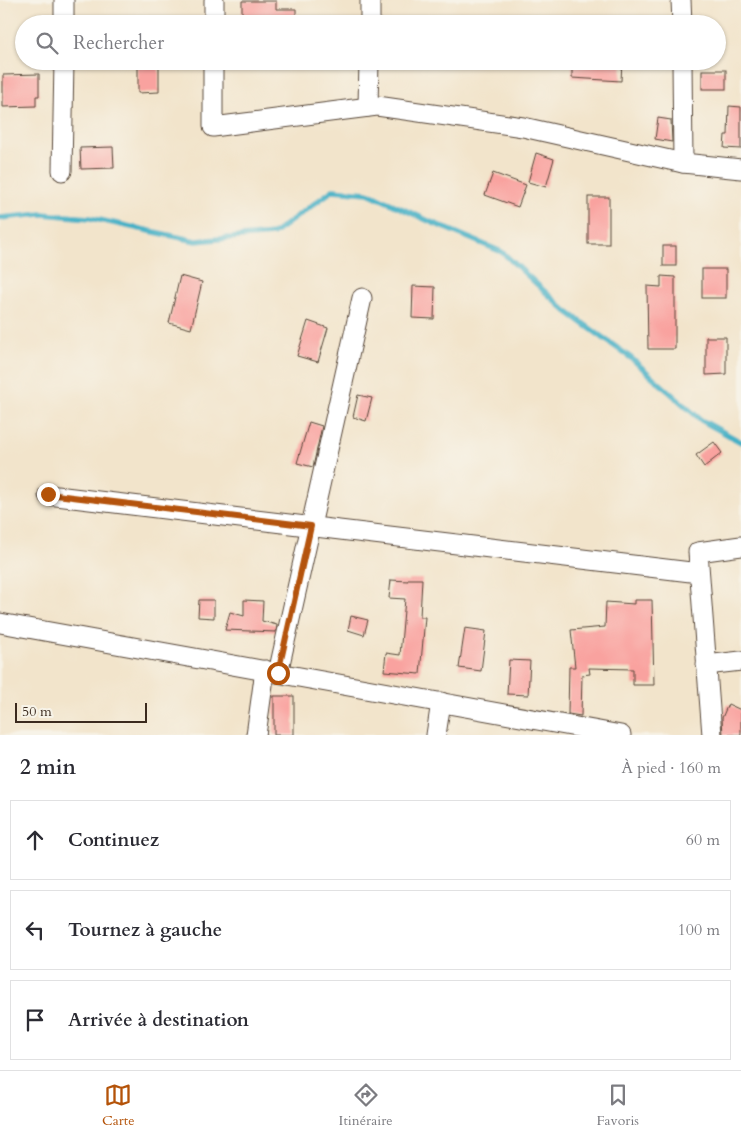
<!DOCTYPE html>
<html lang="fr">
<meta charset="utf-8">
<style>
body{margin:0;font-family:Cardo,serif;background:#f7f7f7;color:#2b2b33}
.scale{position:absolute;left:15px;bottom:12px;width:132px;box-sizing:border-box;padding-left:5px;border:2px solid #3b2a1e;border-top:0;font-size:14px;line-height:18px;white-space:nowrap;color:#3b2a1e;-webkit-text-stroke:4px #f7f3e8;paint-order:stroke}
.stop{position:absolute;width:15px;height:15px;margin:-11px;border:4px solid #b45309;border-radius:50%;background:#fff}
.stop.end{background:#b45309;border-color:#fff;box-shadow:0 1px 5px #0008}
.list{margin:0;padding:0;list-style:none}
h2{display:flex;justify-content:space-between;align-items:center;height:65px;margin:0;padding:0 20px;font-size:21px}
h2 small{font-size:16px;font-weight:400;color:#7c7c81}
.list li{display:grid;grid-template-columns:32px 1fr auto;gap:15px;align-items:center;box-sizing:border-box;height:80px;margin:0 10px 10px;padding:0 10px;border:1px solid #e1e1e2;border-radius:0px}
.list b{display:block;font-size:19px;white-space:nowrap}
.list em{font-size:16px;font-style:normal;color:#7c7c81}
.icon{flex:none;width:28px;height:28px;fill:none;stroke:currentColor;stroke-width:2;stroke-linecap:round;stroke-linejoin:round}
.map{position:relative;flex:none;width:741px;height:735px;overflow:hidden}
.search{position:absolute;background:#fff;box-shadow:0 1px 4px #0004;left:15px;right:15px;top:15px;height:55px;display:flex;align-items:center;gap:12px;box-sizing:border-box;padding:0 18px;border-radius:28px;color:#7c7c81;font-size:19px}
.sheet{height:335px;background:#fff}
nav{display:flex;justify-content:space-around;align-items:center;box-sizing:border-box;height:70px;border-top:1px solid #e1e1e2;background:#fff;font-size:14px;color:#7c7c81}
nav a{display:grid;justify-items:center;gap:2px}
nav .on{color:#b45309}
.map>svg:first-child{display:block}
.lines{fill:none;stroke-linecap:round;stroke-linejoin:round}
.stream{stroke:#47b1c6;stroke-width:5.5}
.building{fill:#f9a29f}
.minor-casing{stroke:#564638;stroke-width:21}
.minor{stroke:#fff;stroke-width:19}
.route{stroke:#b45309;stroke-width:6}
</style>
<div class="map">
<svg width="741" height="735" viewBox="0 0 741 735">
<rect width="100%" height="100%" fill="#f7f3e8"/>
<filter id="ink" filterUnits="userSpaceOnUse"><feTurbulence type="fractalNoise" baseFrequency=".02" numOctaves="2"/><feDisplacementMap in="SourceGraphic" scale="10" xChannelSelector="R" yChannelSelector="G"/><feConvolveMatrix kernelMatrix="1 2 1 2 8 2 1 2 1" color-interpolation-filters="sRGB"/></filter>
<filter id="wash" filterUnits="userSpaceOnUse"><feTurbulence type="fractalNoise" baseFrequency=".0096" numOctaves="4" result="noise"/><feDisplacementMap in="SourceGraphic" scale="20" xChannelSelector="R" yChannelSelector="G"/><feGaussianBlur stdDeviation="1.12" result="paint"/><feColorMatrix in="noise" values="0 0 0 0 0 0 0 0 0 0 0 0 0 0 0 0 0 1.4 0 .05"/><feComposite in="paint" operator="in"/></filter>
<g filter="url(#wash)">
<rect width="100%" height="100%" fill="#f2e4cb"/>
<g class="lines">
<polyline class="stream" points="0,218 42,214 90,218 196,241 273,234 333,190 368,193 431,222 502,252 566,311 631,358 701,420 741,442"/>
</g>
<g id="blocks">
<g class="building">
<polygon points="242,1 276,1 276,9 296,9 296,24 242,24"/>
<polygon points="572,61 622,61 621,81 572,78"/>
<polygon points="138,65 159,65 159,92 138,93"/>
<rect x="702" y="70" width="24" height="19"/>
<polygon points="39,74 39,96 36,96 36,106 3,107 3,75"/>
<polygon points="729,106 741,107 741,149 724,148 725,135 728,135"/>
<polygon points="658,118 671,120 672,142 655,139"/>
<polygon points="113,147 114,168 81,169 80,148"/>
<polygon points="536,153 554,159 546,187 528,182"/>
<polygon points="493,173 526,185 518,207 485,195"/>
<rect x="588" y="197" width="21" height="47"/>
<rect x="663" y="246" width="13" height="20"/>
<rect x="702" y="269" width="24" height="29"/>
<polygon points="180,276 202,282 191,329 169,323"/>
<polygon points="661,276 675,277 675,349 648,349 647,286 661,287"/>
<polygon points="413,286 435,287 434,319 412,318"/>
<polygon points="308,321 328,328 318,362 297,356"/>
<polygon points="706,337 726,337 726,374 706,375"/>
<polygon points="358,395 372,398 366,421 353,417"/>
<polygon points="309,422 322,426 313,467 297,463"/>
<polygon points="714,442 722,453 704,467 696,455"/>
<polygon points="408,579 422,579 420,617 425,617 420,674 384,671 386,653 400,655 405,599 389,598 391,580 408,581"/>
<polygon points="199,600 214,600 214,618 198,617"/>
<polygon points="244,600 263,601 262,621 277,625 276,632 225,630 230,612 244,616"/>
<polygon points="634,600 652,600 654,685 633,685 633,669 589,668 590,674 582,675 581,716 568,714 569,667 575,667 571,630 605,627 606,602 634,604"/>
<polygon points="351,616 368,620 364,635 348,630"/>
<polygon points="465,628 486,631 481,671 459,668"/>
<polygon points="509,660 530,661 528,695 507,694"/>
<rect x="274" y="696" width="20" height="39"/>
<polygon points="728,704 741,710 741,735 723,735 722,718"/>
</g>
</g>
</g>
<g filter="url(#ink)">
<use href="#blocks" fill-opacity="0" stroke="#564638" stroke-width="1"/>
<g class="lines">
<defs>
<g id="minor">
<polyline points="681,0 682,24"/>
<polyline points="64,24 64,0"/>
<polyline points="214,24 214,0"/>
<polyline points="370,24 370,0"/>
<polyline points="213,61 213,127 377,106 523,127 683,163 741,169"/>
<polyline points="682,61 683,163"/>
<polyline points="368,107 369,61"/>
<polyline points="62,171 64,61"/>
<polyline points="48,495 699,573"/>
<polyline points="0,623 621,735"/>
<polyline points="706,665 741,661"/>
<polyline points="278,673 362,298"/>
<polyline points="256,735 265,670"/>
<polyline points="436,735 441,702"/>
<polyline points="712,735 698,552 741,546"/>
</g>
</defs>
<use href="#minor" class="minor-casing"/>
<use href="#minor" class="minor"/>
</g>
</g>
<g class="lines" filter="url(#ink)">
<polyline class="route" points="48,494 311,526 278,673"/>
</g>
</svg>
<div class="scale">50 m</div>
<div class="stop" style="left:278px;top:673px"></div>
<div class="stop end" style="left:48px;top:494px"></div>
<div class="search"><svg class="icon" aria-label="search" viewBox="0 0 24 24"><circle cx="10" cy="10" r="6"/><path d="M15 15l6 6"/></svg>Rechercher</div>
</div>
<section class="sheet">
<h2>2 min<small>À pied · 160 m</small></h2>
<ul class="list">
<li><svg class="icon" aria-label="ahead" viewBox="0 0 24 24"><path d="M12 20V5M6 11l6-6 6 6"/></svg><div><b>Continuez</b></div><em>60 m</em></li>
<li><svg class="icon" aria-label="left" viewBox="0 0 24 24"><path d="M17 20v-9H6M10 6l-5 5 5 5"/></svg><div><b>Tournez à gauche</b></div><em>100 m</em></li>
<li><svg class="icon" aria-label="arrive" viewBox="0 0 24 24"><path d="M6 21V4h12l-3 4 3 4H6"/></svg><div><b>Arrivée à destination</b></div></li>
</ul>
</section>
<nav>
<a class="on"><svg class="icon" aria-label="map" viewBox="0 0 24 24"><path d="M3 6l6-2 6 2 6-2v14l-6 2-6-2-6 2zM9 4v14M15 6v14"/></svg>Carte</a>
<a><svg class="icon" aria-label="directions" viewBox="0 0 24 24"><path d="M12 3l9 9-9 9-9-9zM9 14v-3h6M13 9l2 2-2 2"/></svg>Itinéraire</a>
<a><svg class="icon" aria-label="saved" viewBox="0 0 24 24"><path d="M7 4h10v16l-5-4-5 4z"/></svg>Favoris</a>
</nav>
